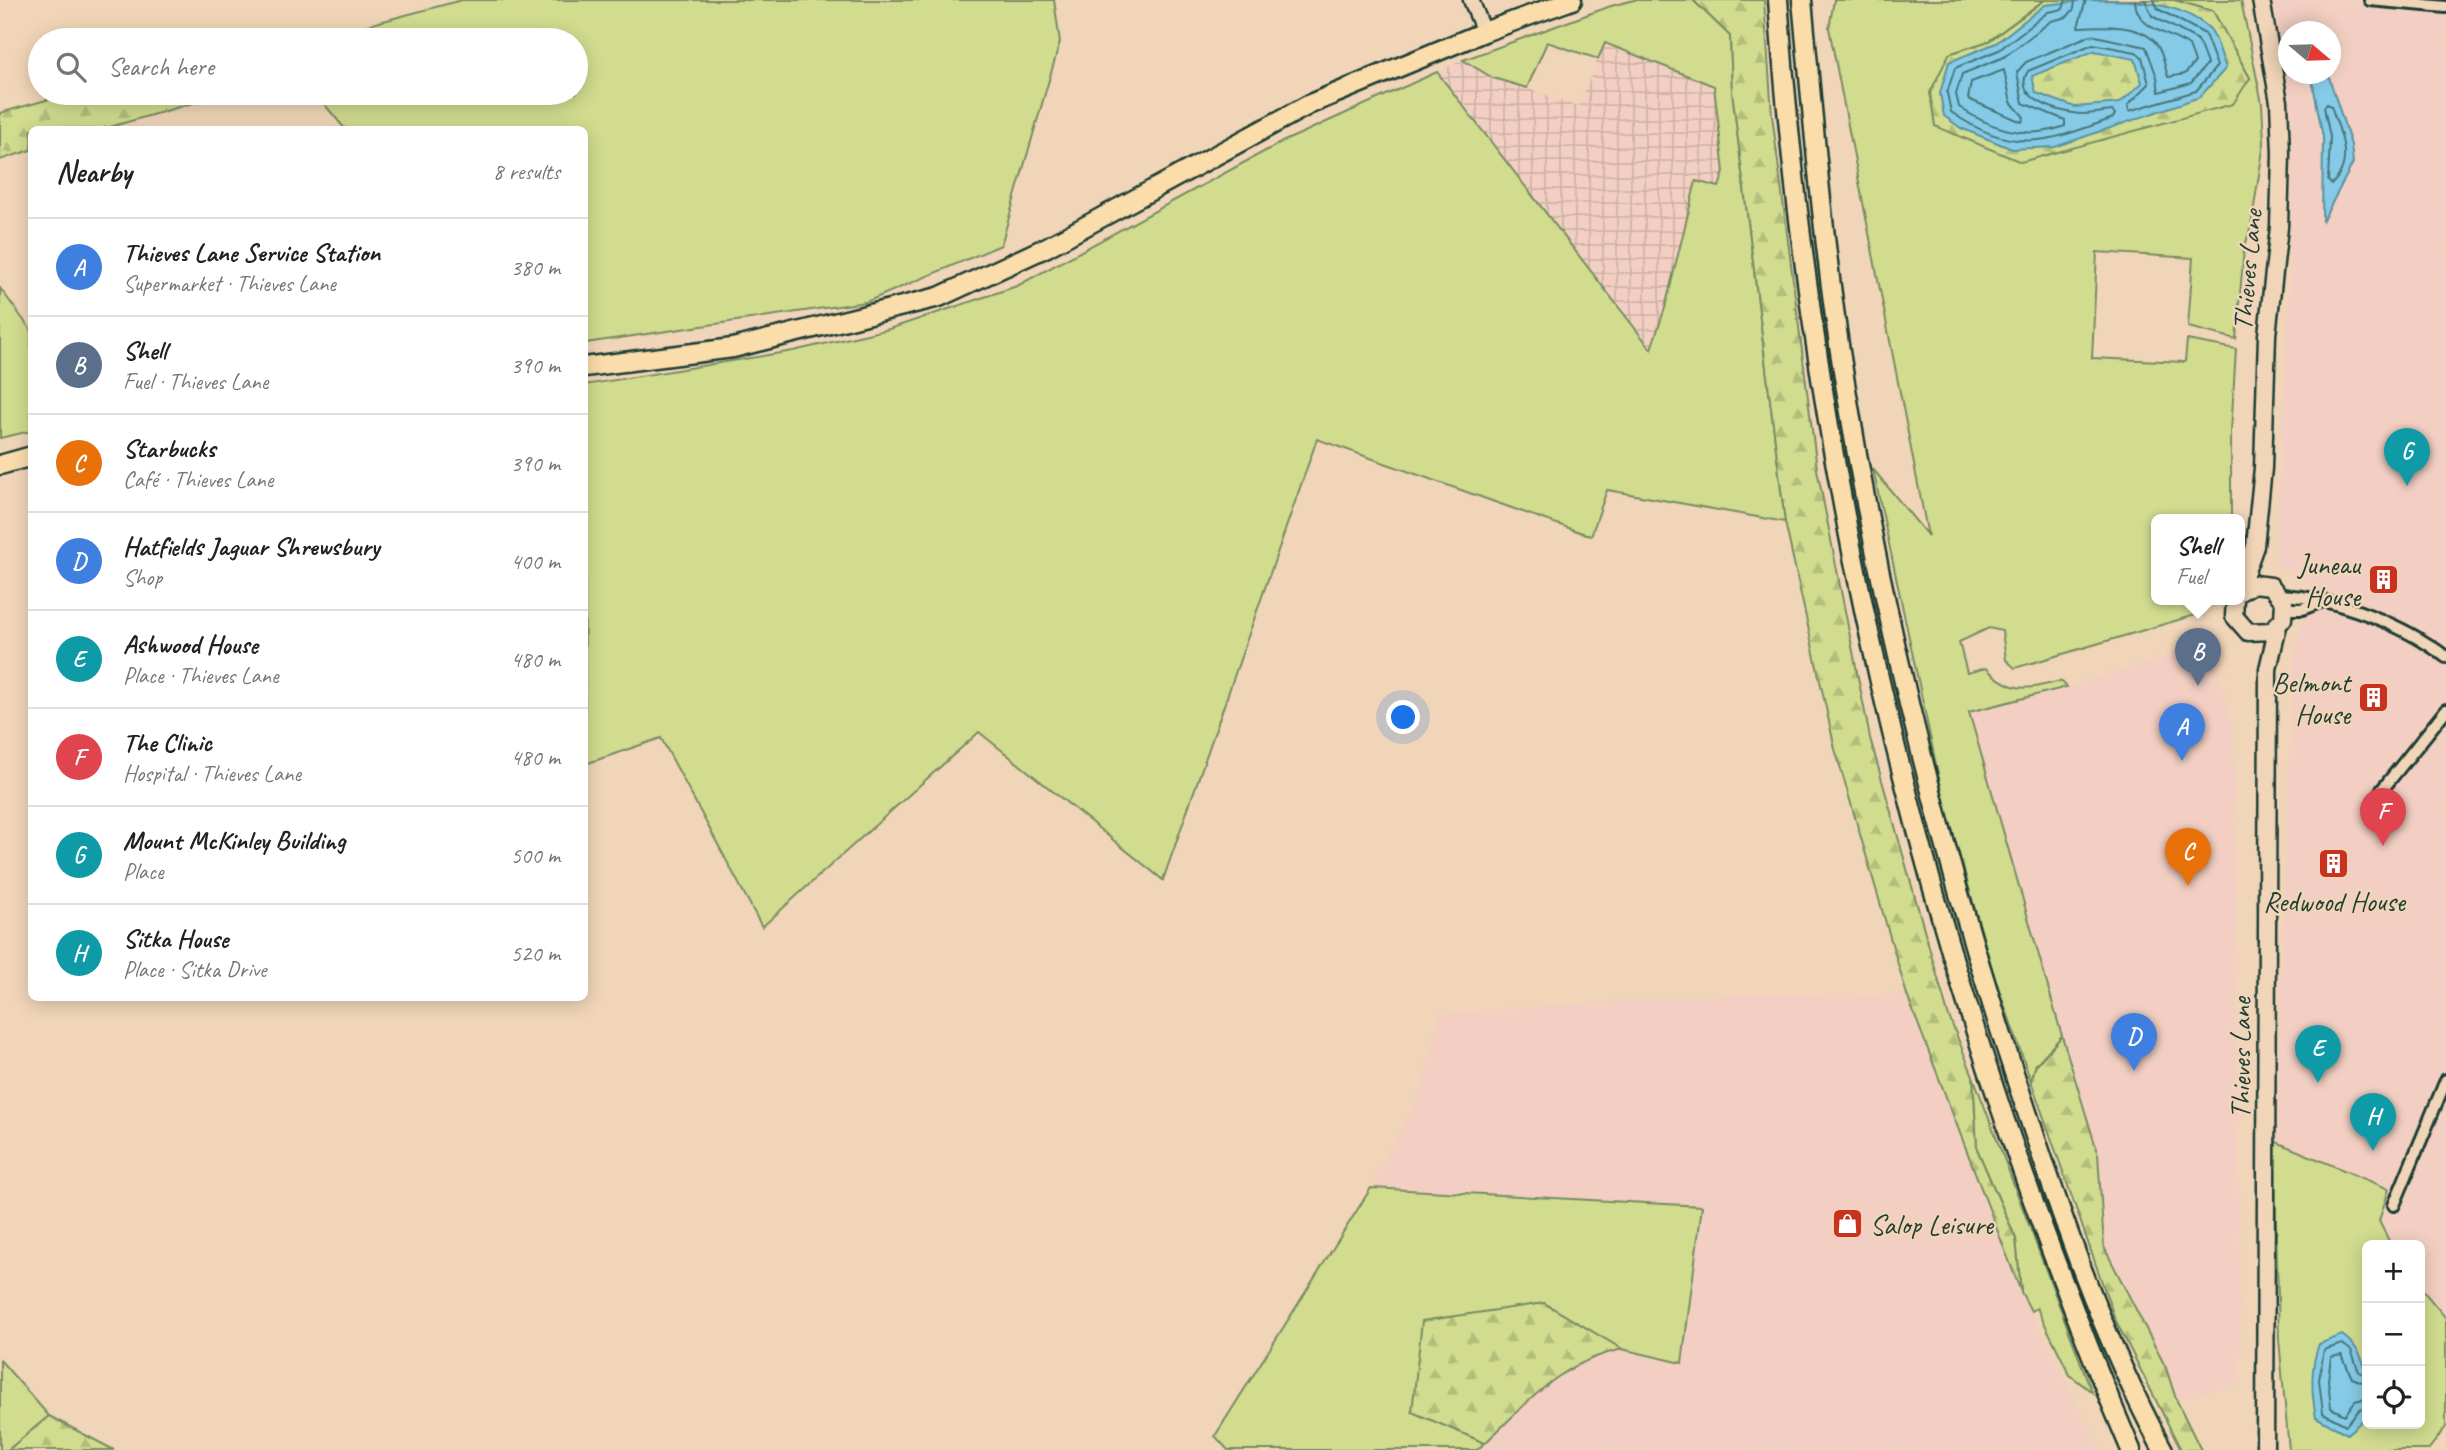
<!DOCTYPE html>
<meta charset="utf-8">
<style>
body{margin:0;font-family:Caveat,sans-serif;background:#f6f6f6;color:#222}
.controls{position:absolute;right:21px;bottom:21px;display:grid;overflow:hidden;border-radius:10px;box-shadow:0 4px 18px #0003}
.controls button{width:63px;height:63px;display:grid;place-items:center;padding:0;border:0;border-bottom:2px solid #e0e0e0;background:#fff;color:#222;font:35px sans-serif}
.compass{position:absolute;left:2278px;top:21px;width:63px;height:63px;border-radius:50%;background:#fff;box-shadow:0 4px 18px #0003;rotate:109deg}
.you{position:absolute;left:1404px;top:718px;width:24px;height:24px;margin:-18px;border:5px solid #fff;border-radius:50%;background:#1a73e8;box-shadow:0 0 0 10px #1a73e833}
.badge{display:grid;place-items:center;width:46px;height:46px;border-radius:50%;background:#7c3aed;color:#fff;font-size:23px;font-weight:700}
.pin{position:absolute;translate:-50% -58px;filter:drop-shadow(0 2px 4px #0008)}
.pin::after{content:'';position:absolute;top:37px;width:24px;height:21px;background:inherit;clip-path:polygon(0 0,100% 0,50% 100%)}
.popup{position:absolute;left:2151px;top:514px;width:94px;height:91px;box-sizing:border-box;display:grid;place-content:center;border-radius:10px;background:#fff;filter:drop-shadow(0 2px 5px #0005);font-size:23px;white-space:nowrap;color:#767676}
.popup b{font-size:26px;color:#222}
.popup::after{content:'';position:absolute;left:50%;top:100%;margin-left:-14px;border:14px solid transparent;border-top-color:#fff}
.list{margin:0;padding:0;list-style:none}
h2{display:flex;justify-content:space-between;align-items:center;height:91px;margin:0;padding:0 28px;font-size:30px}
h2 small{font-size:23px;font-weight:400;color:#767676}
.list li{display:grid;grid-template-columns:46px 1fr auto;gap:21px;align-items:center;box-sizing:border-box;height:98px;padding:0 28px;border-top:2px solid #e0e0e0}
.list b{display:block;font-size:26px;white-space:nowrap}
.list p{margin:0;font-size:23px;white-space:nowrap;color:#767676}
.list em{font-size:23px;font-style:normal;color:#767676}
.icon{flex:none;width:38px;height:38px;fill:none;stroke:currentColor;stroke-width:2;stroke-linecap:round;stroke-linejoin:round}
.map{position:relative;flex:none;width:2446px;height:1450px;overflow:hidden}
.search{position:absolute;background:#fff;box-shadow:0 4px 18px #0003;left:28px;top:28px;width:560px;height:77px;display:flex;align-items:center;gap:18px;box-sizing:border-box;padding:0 24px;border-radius:38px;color:#767676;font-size:26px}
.panel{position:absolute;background:#fff;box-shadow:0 4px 18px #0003;left:28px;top:126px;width:560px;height:875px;border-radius:10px}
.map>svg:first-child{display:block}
.built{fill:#f2cfc2;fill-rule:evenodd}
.industrial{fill:url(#industrial-grid)}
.green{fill:#d1dc8f;stroke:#788c62;stroke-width:2}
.forest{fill:url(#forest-firs);stroke:#788c62;stroke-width:2}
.water{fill:#85cbe7;stroke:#5c929f;stroke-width:2;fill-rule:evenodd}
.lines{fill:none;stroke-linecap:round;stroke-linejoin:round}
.shore{stroke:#48767c;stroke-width:2}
.minor-casing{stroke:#1f3d34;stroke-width:16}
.tertiary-casing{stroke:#1f3d34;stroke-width:19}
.secondary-casing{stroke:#1f3d34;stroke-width:21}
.trunk-casing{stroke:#1f3d34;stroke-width:23}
.minor{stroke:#f1d5b8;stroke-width:10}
.tertiary{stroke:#f1d5b8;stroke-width:14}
.secondary{stroke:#f1d5b8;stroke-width:16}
.trunk{stroke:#faddab;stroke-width:18}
.labels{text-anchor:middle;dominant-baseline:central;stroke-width:5;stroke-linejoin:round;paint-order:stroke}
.street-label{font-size:28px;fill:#1f3d34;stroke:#f1d5b8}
.poi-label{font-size:28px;fill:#1f3d34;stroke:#f1d5b8;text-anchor:end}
</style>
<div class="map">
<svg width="2446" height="1450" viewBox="0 0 2446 1450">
<defs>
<pattern id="industrial-grid" width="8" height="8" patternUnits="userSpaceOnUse" patternTransform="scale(1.75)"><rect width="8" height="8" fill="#f2cfc2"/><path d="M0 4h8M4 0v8" fill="none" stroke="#cfb3a7"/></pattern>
<pattern id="forest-firs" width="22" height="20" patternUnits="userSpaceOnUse" patternTransform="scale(1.75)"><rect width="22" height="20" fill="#d1dc8f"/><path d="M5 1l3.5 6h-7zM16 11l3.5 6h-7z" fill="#b3be7c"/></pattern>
</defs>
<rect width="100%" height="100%" fill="#f1d5b8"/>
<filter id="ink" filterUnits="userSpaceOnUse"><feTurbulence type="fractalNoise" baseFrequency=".0143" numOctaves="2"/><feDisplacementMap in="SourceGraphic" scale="14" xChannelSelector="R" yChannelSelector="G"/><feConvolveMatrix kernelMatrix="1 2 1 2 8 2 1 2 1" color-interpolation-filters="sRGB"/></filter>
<g filter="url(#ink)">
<g class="built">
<path d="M 2271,0 L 2446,0 L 2446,1318 L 2420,1287 L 2420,1245 L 2391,1245 L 2379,1221 L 2389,1189 L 2274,1141 L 2293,664 L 2308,581 L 2275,565 L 2289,300 L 2293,130 ZM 2288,32 L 2330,32 L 2330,74 L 2288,74 Z"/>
<polygon points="2212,644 2234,736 2241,1383 2176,1399 2166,1367 2104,1247 2098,1154 1969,712 2067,687"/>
<polygon points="1741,994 1907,995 2021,1292 2100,1450 1477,1450 1560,1372 1591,1356 1622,1349 1682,1362 1371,1188 1423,1085 1439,1013"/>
</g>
<polygon class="industrial" points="1604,43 1714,86 1724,172 1719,187 1696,181 1665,308 1651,349 1437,72 1463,60 1487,75 1579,106"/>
<g class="green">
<polygon points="462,0 1054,0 1060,42 1001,245 866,302 585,343 584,130 345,129 315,93 576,93 576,40 312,40"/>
<polygon points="1634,0 1693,0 1730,36 1732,91 1785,522 1607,490 1591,536 1317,439 1163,880 979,732 762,927 661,738 585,764 584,385 793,351 889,329 1017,286 1280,143 1437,72 1651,349 1665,308 1696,181 1719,187 1724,172 1714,86 1605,43 1598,59 1547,42 1527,88 1493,78 1463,60 1611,6"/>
<path d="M 1834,0 L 2044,0 L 1989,41 L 1949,54 L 2250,78 L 2213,11 L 2174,0 L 2241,0 L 2262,104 L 2264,143 L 2251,226 L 2244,249 L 2236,339 L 2188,327 L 2193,258 L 2097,252 L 2092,358 L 2185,362 L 2187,340 L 2236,349 L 2231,432 L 2231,520 L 2156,520 L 2156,600 L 2211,600 L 2209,606 L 2195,615 L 2015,668 L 2006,660 L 2002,631 L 1989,628 L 1959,642 L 1967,673 L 1986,668 C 2014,695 2026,689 2061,681 L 2067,687 L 1969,712 L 2062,1036 L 2036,1064 L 2031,1081 L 1993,972 L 1943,797 L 1873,469 L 1928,536 L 1829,28 Z"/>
<polygon points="0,288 31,330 31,431 0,438"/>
<polygon points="1973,1076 2076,1350 2092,1392 2070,1375 2037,1308 2031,1311 2021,1292 2016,1239 1977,1149"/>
<polygon points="2274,1141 2389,1189 2379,1221 2391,1245 2367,1245 2367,1383 2365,1370 2363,1420 2367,1396 2367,1424 2420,1424 2420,1287 2446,1318 2446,1427 2428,1450 2289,1450 2279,1339"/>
<polygon points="1371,1188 1702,1206 1682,1363 1622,1349 1544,1303 1412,1411 1485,1443 1477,1450 1228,1450 1215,1436"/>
<polygon points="0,1360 49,1416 8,1450 0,1450"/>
</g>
<g class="forest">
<polygon points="1693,0 1764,0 1772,115 1817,469 1870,738 1948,1014 1973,1076 1977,1149 2016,1239 2021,1292 1907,995 1835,749 1785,522 1732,91 1730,36"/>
<polygon points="2045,0 2174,0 2213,11 2250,78 2233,104 2021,162 1935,126 1930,93 1949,54 1989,41"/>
<polygon points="71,93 228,93 103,129 32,130 31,150 0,160 0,113"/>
<polygon points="2062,1036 2098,1154 2104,1247 2166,1368 2176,1399 2201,1450 2181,1450 2115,1319 2031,1081 2036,1065"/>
<path d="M 1544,1303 L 1622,1349 C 1557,1364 1532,1399 1485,1443 L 1412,1412 L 1422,1321 Z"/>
<polygon points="49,1416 114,1450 8,1450"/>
</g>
<g class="water">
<path d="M 2089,0 C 2130,0 2176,0 2209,28 C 2217,36 2221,56 2226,68 L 2200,97 L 2055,147 L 2012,149 L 1961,128 L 1944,116 L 1940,93 L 1949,62 L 1996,43 L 2045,5 ZM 2094,51 L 2135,59 L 2142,83 L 2120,103 L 2075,107 L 2036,93 L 2032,76 Z"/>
<polygon points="2311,74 2328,74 2351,145 2353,163 2322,222 2323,137"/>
<path d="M 2342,1335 C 2371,1355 2370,1388 2363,1420 L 2347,1434 L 2316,1417 C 2311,1392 2310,1368 2319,1344 Z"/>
</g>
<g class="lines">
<g class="shore">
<path d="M 2066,0 L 2063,9 L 2048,12 L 1999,50 L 1955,68 L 1947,93 L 1951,112 C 2014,156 2048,142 2113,118 L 2115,114 L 2112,111 C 2100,112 2085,116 2073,113 C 2054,110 2012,97 2028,71 L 2093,44 L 2136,52 L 2142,57 L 2149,84 L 2128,105 L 2129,111 L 2196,91 L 2217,66 L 2205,34 L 2158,9 L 2154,0"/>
<path d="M 2075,0 L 2074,9 L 2067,17 L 2051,21 L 2004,57 L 1962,74 L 1956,94 L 1959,107 C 1991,129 2028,140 2065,126 L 2065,120 L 2023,103 L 2017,72 L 2026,62 L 2091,35 L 2146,47 L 2157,77 L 2159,92 L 2191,83 L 2207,64 L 2198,40 L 2152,16 L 2145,0"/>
<path d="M 2086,0 L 2078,27 C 2099,26 2143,23 2157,45 C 2163,54 2165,67 2168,77 L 2185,74 L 2195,62 L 2189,46 C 2169,32 2136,30 2135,0"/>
<polygon points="2004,70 2011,102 2024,117 2022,122 1968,99 1971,82"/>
<path d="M 2327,104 L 2331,106 C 2340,133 2355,161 2332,184 L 2328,181 L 2330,137 L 2324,107 Z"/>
<polyline points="2367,1375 2359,1372 2351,1350 2342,1344 2324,1350 2319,1380 2323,1413 2346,1425 2360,1409 2367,1407"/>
<polyline points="2367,1384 2352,1378 2342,1355 2331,1357 2328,1380 2331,1408 2345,1415 2355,1401 2367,1398"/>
</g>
<defs>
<g id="minor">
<polyline points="2370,0 2446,7"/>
<path d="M 2280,595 C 2334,597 2403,624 2446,657"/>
<polyline points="2285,609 2302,609 2320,602"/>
<polyline points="2381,791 2446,710"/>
<polyline points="2394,1205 2446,1080"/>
</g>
<polyline id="tertiary" points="1471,0 1484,32"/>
<g id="secondary">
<polyline points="2240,588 2255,546 2263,468 2267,335 2279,227 2281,154 2279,102 2261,0"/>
<polyline points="2235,600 2234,616 2248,632 2271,631 2283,619 2284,602 2271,586 2254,584 2240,592"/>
<polyline points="2265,1450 2268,669 2278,626"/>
</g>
<g id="trunk">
<path d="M 1778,0 C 1813,501 1934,988 2131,1450"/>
<path d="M 1802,0 C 1814,128 1824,256 1845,383 C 1883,621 1942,856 2018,1085 C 2059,1209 2101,1335 2163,1450"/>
<polyline points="584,367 733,348 939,297 1047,247 1310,104 1484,32 1572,0"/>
<polyline points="0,465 32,456"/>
</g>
</defs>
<use href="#minor" class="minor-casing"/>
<use href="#tertiary" class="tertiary-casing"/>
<use href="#secondary" class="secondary-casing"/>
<use href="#trunk" class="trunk-casing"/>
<use href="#minor" class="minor"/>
<use href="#tertiary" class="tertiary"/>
<use href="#secondary" class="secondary"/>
<use href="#trunk" class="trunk"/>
</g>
</g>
<defs>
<symbol id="building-square" viewBox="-11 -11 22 22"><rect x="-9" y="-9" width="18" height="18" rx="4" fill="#c8321e" stroke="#f1d5b8"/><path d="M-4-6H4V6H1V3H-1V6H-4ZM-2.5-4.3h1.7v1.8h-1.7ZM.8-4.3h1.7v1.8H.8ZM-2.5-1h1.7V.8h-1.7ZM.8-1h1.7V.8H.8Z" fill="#fff"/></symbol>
<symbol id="shop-square" viewBox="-11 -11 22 22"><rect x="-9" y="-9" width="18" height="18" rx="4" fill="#c8321e" stroke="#f1d5b8"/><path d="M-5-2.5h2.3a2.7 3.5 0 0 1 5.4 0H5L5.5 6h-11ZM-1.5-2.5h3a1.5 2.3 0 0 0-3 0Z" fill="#fff"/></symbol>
</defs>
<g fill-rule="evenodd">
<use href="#building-square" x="2366" y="562" width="35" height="35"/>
<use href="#building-square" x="2356" y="680" width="35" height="35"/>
<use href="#building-square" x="2316" y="846" width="35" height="35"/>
<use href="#shop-square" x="1830" y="1206" width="35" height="35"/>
</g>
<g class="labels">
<g class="street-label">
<text transform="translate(2247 270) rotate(-85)">Thieves Lane</text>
<text transform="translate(2240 1058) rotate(-90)">Thieves Lane</text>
</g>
<g class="poi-label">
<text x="2360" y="564">Juneau<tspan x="2360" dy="32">House</tspan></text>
<text x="2350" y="682">Belmont<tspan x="2350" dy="32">House</tspan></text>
<text x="2334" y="901" text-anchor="middle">Redwood House</text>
<text x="1870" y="1224" text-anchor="start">Salop Leisure</text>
</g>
</g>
</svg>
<div class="controls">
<button>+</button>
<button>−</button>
<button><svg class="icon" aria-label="locate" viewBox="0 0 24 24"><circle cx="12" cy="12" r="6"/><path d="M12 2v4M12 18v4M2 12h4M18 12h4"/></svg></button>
</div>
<svg class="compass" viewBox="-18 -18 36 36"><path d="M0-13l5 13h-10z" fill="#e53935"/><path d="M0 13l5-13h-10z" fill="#767676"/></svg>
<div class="you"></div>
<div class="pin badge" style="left:2182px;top:761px;background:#3f7fe0">A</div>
<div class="pin badge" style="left:2198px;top:686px;background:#5c6f8a">B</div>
<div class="popup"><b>Shell</b>Fuel</div>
<div class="pin badge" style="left:2188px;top:886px;background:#e8710a">C</div>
<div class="pin badge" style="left:2134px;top:1071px;background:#3f7fe0">D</div>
<div class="pin badge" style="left:2318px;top:1083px;background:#0f9aa8">E</div>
<div class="pin badge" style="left:2383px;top:846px;background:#e0444e">F</div>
<div class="pin badge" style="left:2407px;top:486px;background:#0f9aa8">G</div>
<div class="pin badge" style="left:2373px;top:1151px;background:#0f9aa8">H</div>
<div class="search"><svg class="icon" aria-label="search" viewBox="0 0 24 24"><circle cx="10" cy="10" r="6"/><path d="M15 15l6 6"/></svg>Search here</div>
<section class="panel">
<h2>Nearby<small>8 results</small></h2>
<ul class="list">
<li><span class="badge" style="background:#3f7fe0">A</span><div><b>Thieves Lane Service Station</b><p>Supermarket · Thieves Lane</p></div><em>380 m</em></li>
<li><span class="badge" style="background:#5c6f8a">B</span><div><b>Shell</b><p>Fuel · Thieves Lane</p></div><em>390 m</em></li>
<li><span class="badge" style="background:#e8710a">C</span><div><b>Starbucks</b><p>Café · Thieves Lane</p></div><em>390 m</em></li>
<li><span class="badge" style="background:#3f7fe0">D</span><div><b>Hatfields Jaguar Shrewsbury</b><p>Shop</p></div><em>400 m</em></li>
<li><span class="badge" style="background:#0f9aa8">E</span><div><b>Ashwood House</b><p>Place · Thieves Lane</p></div><em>480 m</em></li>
<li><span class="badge" style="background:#e0444e">F</span><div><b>The Clinic</b><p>Hospital · Thieves Lane</p></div><em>480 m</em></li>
<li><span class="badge" style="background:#0f9aa8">G</span><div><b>Mount McKinley Building</b><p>Place</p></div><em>500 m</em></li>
<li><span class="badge" style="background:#0f9aa8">H</span><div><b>Sitka House</b><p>Place · Sitka Drive</p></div><em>520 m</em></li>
</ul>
</section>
</div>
